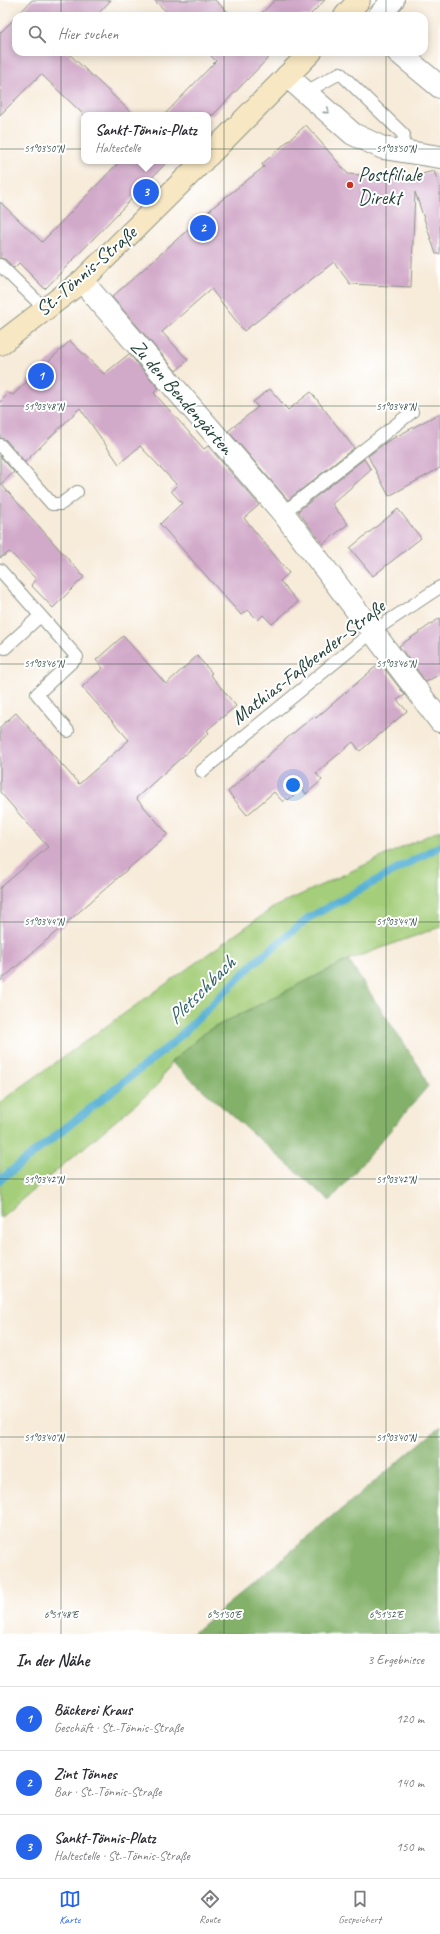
<!DOCTYPE html>
<html lang="de">
<meta charset="utf-8">
<style>
body{margin:0;font-family:Caveat,sans-serif;background:#f7f7f7;color:#2b2b33}
.you{position:absolute;left:293px;top:785px;width:14px;height:14px;margin:-10px;border:3px solid #fff;border-radius:50%;background:#1a73e8;box-shadow:0 0 0 6px #1a73e833}
.badge{display:grid;place-items:center;width:26px;height:26px;border-radius:50%;background:#2563eb;color:#fff;font-size:13px;font-weight:700}
.pin{position:absolute;translate:-50% -50%;border:2px solid #fff;box-shadow:0 1px 4px #0006}
.popup{position:absolute;left:81px;top:112px;width:130px;height:52px;box-sizing:border-box;display:grid;place-content:center;border-radius:8px;background:#fff;filter:drop-shadow(0 1px 3px #0005);font-size:13px;white-space:nowrap;color:#7c7c81}
.popup b{font-size:15px;color:#2b2b33}
.popup::after{content:'';position:absolute;left:50%;top:100%;margin-left:-8px;border:8px solid transparent;border-top-color:#fff}
.list{margin:0;padding:0;list-style:none}
h2{display:flex;justify-content:space-between;align-items:center;height:52px;margin:0;padding:0 16px;font-size:17px}
h2 small{font-size:13px;font-weight:400;color:#7c7c81}
.list li{display:grid;grid-template-columns:26px 1fr auto;gap:12px;align-items:center;box-sizing:border-box;height:64px;padding:0 16px;border-top:1px solid #e1e1e2}
.list b{display:block;font-size:15px;white-space:nowrap}
.list p{margin:0;font-size:13px;white-space:nowrap;color:#7c7c81}
.list em{font-size:13px;font-style:normal;color:#7c7c81}
.icon{flex:none;width:22px;height:22px;fill:none;stroke:currentColor;stroke-width:2;stroke-linecap:round;stroke-linejoin:round}
.map{position:relative;flex:none;width:440px;height:1634px;overflow:hidden}
.search{position:absolute;background:#fff;box-shadow:0 2px 10px #0003;left:12px;right:12px;top:12px;height:44px;display:flex;align-items:center;gap:10px;box-sizing:border-box;padding:0 14px;border-radius:12px;color:#7c7c81;font-size:15px}
.sheet{height:244px;background:#fff}
nav{display:flex;justify-content:space-around;align-items:center;box-sizing:border-box;height:56px;border-top:1px solid #e1e1e2;background:#fff;font-size:11px;color:#7c7c81}
nav a{display:grid;justify-items:center;gap:2px}
nav .on{color:#2563eb}
.map>svg:first-child{display:block}
.green{fill:#a4ce79;stroke:#628656}
.forest{fill:#83b169;stroke:#51774e}
.lines{fill:none;stroke-linecap:round;stroke-linejoin:round}
.stream{stroke:#58b1d5;stroke-width:8}
.building{fill:#d1a9c9}
.lane-casing{stroke:#8b9486;stroke-width:14}
.street-casing{stroke:#8b9486;stroke-width:24}
.secondary-casing{stroke:#8b9486;stroke-width:24}
.lane{stroke:#fff;stroke-width:12}
.street{stroke:#fff;stroke-width:22}
.secondary{stroke:#f8e7c3;stroke-width:22}
.oneway{stroke:#8f9e9a}
.ticks{fill:none;stroke:#1f3d34;stroke-width:1;stroke-opacity:0.45}
.poi-dot{fill:#c8321e;stroke:#fff;stroke-width:1.5}
.labels{text-anchor:middle;dominant-baseline:central;stroke-width:4;stroke-linejoin:round;paint-order:stroke}
.poi-label{font-size:20px;fill:#1f3d34;stroke:#fff;text-anchor:start}
.street-label{font-size:20px;fill:#1f3d34;stroke:#fff}
.water-label{font-size:21px;font-style:italic;fill:#306064;stroke:#fff}
.ticks-label{font-size:10px;text-anchor:middle;fill:#1f3d34;stroke:#fff;stroke-width:4;stroke-linejoin:round;paint-order:stroke}
</style>
<div class="map">
<svg width="440" height="1634" viewBox="0 0 440 1634">
<rect width="100%" height="100%" fill="#fff"/>
<filter id="ink" filterUnits="userSpaceOnUse"><feTurbulence type="fractalNoise" baseFrequency=".025" numOctaves="2"/><feDisplacementMap in="SourceGraphic" scale="8" xChannelSelector="R" yChannelSelector="G"/><feConvolveMatrix kernelMatrix="1 2 1 2 8 2 1 2 1" color-interpolation-filters="sRGB"/></filter>
<filter id="wash" filterUnits="userSpaceOnUse"><feTurbulence type="fractalNoise" baseFrequency=".012" numOctaves="4" result="noise"/><feDisplacementMap in="SourceGraphic" scale="16" xChannelSelector="R" yChannelSelector="G"/><feGaussianBlur stdDeviation="0.9" result="paint"/><feColorMatrix in="noise" values="0 0 0 0 0 0 0 0 0 0 0 0 0 0 0 0 0 1.4 0 .05"/><feComposite in="paint" operator="in"/></filter>
<g filter="url(#wash)">
<rect width="100%" height="100%" fill="#f7ebd9"/>
<polygon class="green" points="440,830 440,927 348,960 207,1031 171,1062 157,1086 0,1218 0,1102 274,907"/>
<g class="forest">
<polygon points="348,960 420,1068 428,1086 330,1201 171,1062 207,1031"/>
<polygon points="440,1427 440,1634 192,1634"/>
</g>
<g class="lines">
<polyline class="stream" points="0,1180 174,1042 254,963 310,917 440,846"/>
</g>
<g id="blocks">
<g class="building">
<polygon points="32,0 111,0 96,16 17,16"/>
<polygon points="154,0 215,0 232,16 171,16"/>
<polygon points="275,0 325,0 309,16 259,16"/>
<polygon points="16,17 16,52 67,52 134,115 84,115 41,74 0,115 0,33"/>
<polygon points="207,52 274,52 213,115 164,115 216,61"/>
<polygon points="306,125 348,174 401,179 434,171 440,187 440,254 436,254 415,192 411,287 350,284 334,262 244,331 211,289 162,332 188,360 176,371 112,297 218,203 264,167 262,164"/>
<polygon points="120,161 168,161 45,289 19,263 14,268 5,259 0,258 0,202 42,242"/>
<polygon points="70,341 104,374 129,354 158,387 158,389 154,393 204,449 208,446 259,505 244,518 289,573 280,581 298,602 272,624 263,615 258,620 248,610 241,615 160,524 182,503 171,491 177,485 140,446 119,464 80,408 25,462 6,440 0,438 0,402 9,393 13,395"/>
<polygon points="270,389 288,410 311,392 354,448 288,500 228,431 258,407 253,402"/>
<polygon points="440,413 440,468 389,496 368,456 388,441"/>
<polygon points="0,456 14,472 1,484 84,577 53,608 31,585 36,579 10,552 0,558"/>
<polygon points="364,459 371,470 332,504 348,524 323,544 298,511"/>
<polygon points="398,509 421,538 373,576 350,548"/>
<polygon points="440,618 440,674 426,682 399,646"/>
<polygon points="123,636 166,684 197,656 212,673 210,674 236,706 207,730 209,733 136,798 168,834 0,981 0,888 48,847 0,792 0,727 16,713 79,784 129,740 82,687 103,668 96,660"/>
<polygon points="380,663 405,695 397,700 407,711 360,751 353,742 316,773 322,780 306,794 302,788 288,800 286,798 283,802 274,792 247,815 228,792 286,739 314,716 316,718"/>
</g>
</g>
</g>
<g filter="url(#ink)">
<use href="#blocks" fill-opacity="0" stroke="#8b9486" stroke-width="1"/>
<g class="lines">
<defs>
<g id="lane">
<polyline points="306,92 340,73 404,135 401,151"/>
<polyline points="0,265 45,309"/>
<polyline points="0,445 52,504 61,504 77,492"/>
<polyline points="283,513 412,412"/>
<polyline points="0,570 77,657 37,694 68,731"/>
<polyline points="5,648 40,616"/>
<polyline points="202,771 372,632 440,587"/>
</g>
<g id="street">
<polyline points="379,16 393,0"/>
<polyline points="398,52 440,87"/>
<polyline points="287,76 353,134 383,148 440,157"/>
<polyline points="82,281 283,513 440,721"/>
</g>
<g id="secondary">
<polyline points="345,16 359,0"/>
<polyline points="208,156 311,52"/>
<polyline points="0,344 82,281 203,161"/>
</g>
</defs>
<use href="#lane" class="lane-casing"/>
<use href="#street" class="street-casing"/>
<use href="#secondary" class="secondary-casing"/>
<use href="#lane" class="lane"/>
<use href="#street" class="street"/>
<use href="#secondary" class="secondary"/>
</g>
<defs><path id="oneway-chevron" d="M-2-3.5L2.5 0L-2 3.5" fill="none" stroke-width="1.6" stroke-linecap="round" stroke-linejoin="round"/></defs>
<use class="oneway" href="#oneway-chevron" transform="translate(327 111) rotate(41)"/>
</g>
<path class="ticks" d="M 61,0 L 61,16M 224,0 L 224,16M 386,0 L 386,16M 61,52 L 61,1634M 224,52 L 224,1634M 386,52 L 386,1634M 0,149 L 440,149M 0,406 L 440,406M 0,664 L 440,664M 0,922 L 440,922M 0,1179 L 440,1179M 0,1437 L 440,1437"/>
<circle class="poi-dot" cx="350" cy="185" r="4"/>
<g class="labels">
<g class="poi-label">
<text x="358" y="174">Postfiliale<tspan x="358" dy="23">Direkt</tspan></text>
</g>
<g class="street-label">
<text transform="translate(86 271) rotate(-41)">St.-Tönnis-Straße</text>
<text transform="translate(182 397) rotate(49)">Zu den Bendengärten</text>
<text transform="translate(308 662) rotate(-38)">Mathias-Faßbender-Straße</text>
</g>
<g class="water-label">
<text transform="translate(201 990) rotate(-45)">Pletschbach</text>
</g>
</g>
<g class="ticks-label">
<text x="44" y="152">51°03'50"N</text>
<text x="396" y="152">51°03'50"N</text>
<text x="44" y="410">51°03'48"N</text>
<text x="396" y="410">51°03'48"N</text>
<text x="44" y="667">51°03'46"N</text>
<text x="396" y="667">51°03'46"N</text>
<text x="44" y="925">51°03'44"N</text>
<text x="396" y="925">51°03'44"N</text>
<text x="44" y="1183">51°03'42"N</text>
<text x="396" y="1183">51°03'42"N</text>
<text x="44" y="1441">51°03'40"N</text>
<text x="396" y="1441">51°03'40"N</text>
<text x="61" y="1618">6°51'48"E</text>
<text x="224" y="1618">6°51'50"E</text>
<text x="386" y="1618">6°51'52"E</text>
</g>
</svg>
<div class="you"></div>
<div class="pin badge" style="left:41px;top:376px">1</div>
<div class="pin badge" style="left:203px;top:228px">2</div>
<div class="pin badge" style="left:146px;top:192px">3</div>
<div class="popup"><b>Sankt-Tönnis-Platz</b>Haltestelle</div>
<div class="search"><svg class="icon" aria-label="search" viewBox="0 0 24 24"><circle cx="10" cy="10" r="6"/><path d="M15 15l6 6"/></svg>Hier suchen</div>
</div>
<section class="sheet">
<h2>In der Nähe<small>3 Ergebnisse</small></h2>
<ul class="list">
<li><span class="badge">1</span><div><b>Bäckerei Kraus</b><p>Geschäft · St.-Tönnis-Straße</p></div><em>120 m</em></li>
<li><span class="badge">2</span><div><b>Zint Tönnes</b><p>Bar · St.-Tönnis-Straße</p></div><em>140 m</em></li>
<li><span class="badge">3</span><div><b>Sankt-Tönnis-Platz</b><p>Haltestelle · St.-Tönnis-Straße</p></div><em>150 m</em></li>
</ul>
</section>
<nav>
<a class="on"><svg class="icon" aria-label="map" viewBox="0 0 24 24"><path d="M3 6l6-2 6 2 6-2v14l-6 2-6-2-6 2zM9 4v14M15 6v14"/></svg>Karte</a>
<a><svg class="icon" aria-label="directions" viewBox="0 0 24 24"><path d="M12 3l9 9-9 9-9-9zM9 14v-3h6M13 9l2 2-2 2"/></svg>Route</a>
<a><svg class="icon" aria-label="saved" viewBox="0 0 24 24"><path d="M7 4h10v16l-5-4-5 4z"/></svg>Gespeichert</a>
</nav>
